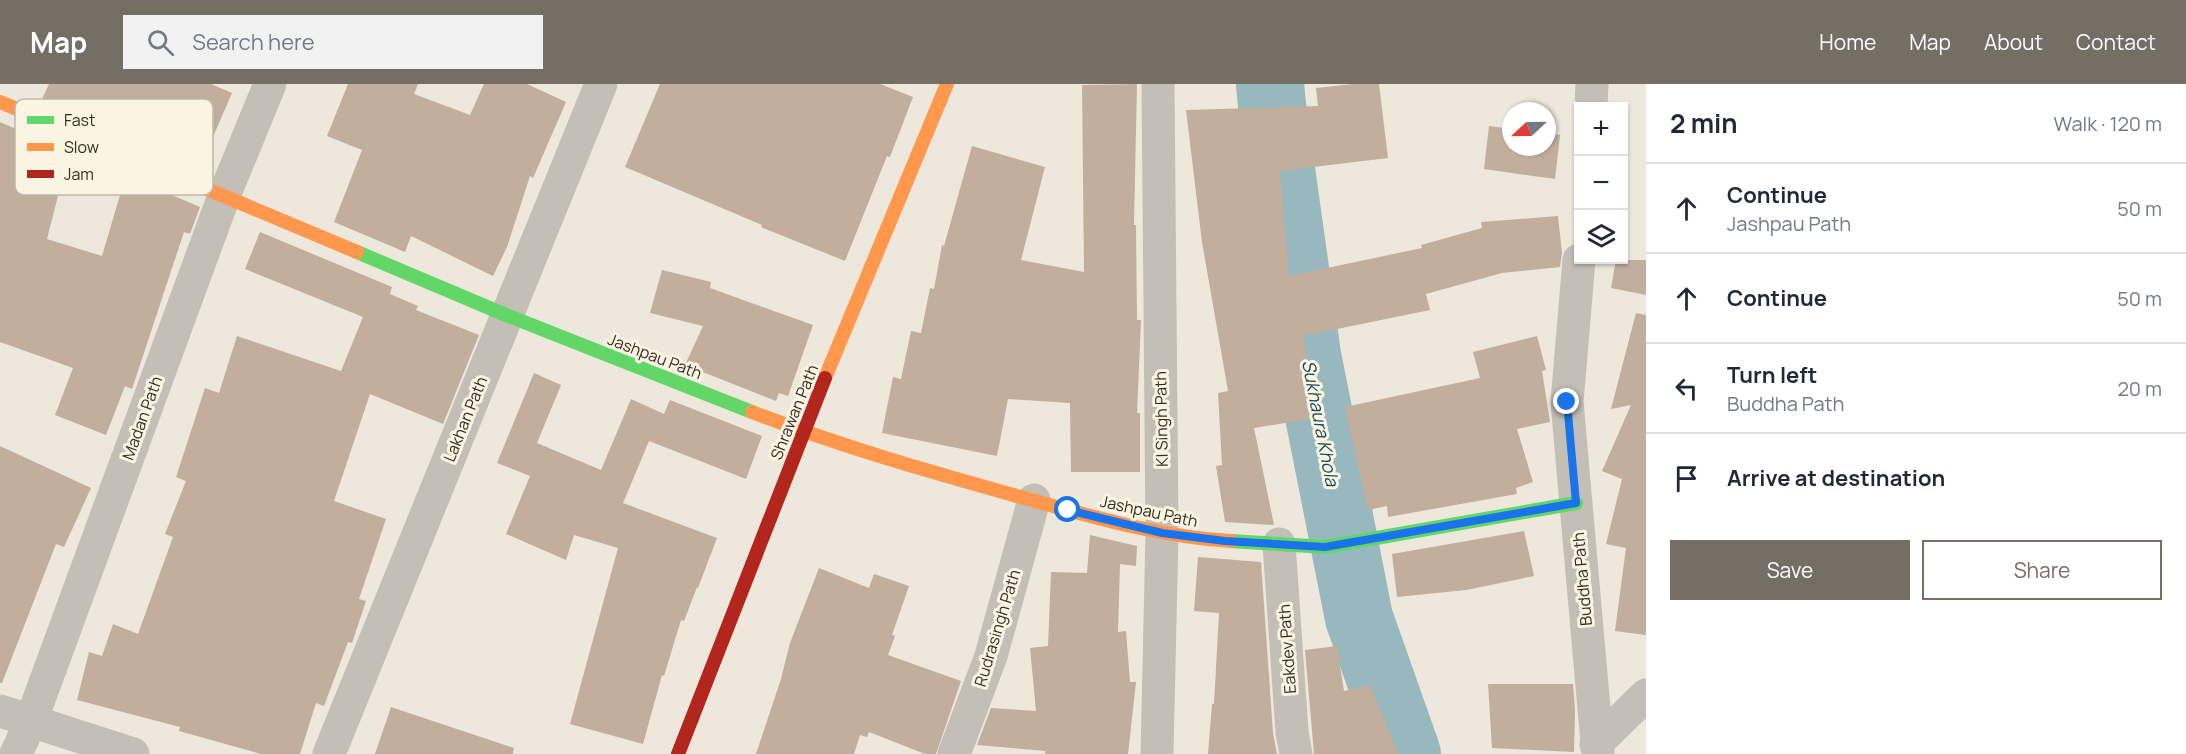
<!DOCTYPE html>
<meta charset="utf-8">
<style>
body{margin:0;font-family:Manrope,sans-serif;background:#f2f2f3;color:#1f2937}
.controls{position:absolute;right:18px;top:18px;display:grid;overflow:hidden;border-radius:0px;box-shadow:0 2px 4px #0004}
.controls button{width:54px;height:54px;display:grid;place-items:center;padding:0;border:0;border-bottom:2px solid #e0e1e3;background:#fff;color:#1f2937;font:30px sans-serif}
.compass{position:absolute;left:1502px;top:18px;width:54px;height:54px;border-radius:50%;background:#fff;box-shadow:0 2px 4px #0004;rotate:248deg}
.stop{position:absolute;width:18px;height:18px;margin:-14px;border:4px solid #1a73e8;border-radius:50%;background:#fff}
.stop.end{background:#1a73e8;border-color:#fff;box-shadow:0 2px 6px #0008}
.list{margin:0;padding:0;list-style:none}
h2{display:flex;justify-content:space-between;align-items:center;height:78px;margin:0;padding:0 24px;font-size:26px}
h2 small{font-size:20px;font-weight:400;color:#747a83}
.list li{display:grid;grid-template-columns:39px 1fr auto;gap:18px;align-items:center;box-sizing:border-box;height:90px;padding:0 24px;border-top:2px solid #e0e1e3}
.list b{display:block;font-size:22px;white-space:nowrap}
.list p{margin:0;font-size:20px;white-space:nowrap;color:#747a83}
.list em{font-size:20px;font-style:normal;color:#747a83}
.actions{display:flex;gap:12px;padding:18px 24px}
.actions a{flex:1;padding:14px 0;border:2px solid #756e65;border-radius:0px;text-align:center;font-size:21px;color:#756e65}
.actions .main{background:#756e65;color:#fff}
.icon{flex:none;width:33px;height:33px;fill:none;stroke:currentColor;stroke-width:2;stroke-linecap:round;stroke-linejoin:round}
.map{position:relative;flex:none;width:1646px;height:670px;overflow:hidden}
header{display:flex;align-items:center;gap:36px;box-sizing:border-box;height:84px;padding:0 30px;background:#756e65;color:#fff}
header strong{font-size:28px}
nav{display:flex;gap:33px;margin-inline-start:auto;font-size:21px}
.search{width:420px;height:54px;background:#f2f2f3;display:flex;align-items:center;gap:15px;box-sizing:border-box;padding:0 21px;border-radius:0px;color:#747a83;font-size:22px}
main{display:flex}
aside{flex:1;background:#fff}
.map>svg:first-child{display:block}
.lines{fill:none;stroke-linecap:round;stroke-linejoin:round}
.river{stroke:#98b8bf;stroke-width:68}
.building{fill:#c2ae9d}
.street{stroke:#c4bfb6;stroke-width:33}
.fast{stroke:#63d668;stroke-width:14}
.slow{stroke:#ff974d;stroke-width:14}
.jam{stroke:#b3261e;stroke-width:14}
.route{stroke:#1a73e8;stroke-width:8}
.labels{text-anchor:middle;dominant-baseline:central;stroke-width:6;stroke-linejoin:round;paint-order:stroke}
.street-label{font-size:16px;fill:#352d25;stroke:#faf4e2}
.water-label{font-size:18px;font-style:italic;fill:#174a59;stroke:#faf4e2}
.key{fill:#faf4e2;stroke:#bfb8a9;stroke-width:1.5}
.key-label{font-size:16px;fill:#352d25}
</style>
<header>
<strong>Map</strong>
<div class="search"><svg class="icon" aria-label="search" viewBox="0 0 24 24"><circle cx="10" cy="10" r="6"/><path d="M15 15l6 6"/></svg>Search here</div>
<nav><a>Home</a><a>Map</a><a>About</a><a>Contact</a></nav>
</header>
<main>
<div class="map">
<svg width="1646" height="670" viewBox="0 0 1646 670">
<rect width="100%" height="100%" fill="#ede7dc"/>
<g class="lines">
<polyline class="river" points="1270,0 1272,21 1307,271 1359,534 1407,670"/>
</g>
<g class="building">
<polygon points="49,0 211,0 232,9 206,69 107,25 103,41 42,15"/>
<polygon points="348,0 418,0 414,10 470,31 484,0 527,0 566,18 533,94 530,92 507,163 493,192 411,152 405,168 334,138 362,66 327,52"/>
<polygon points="660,0 880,0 913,13 890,73 887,72 845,177 761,143 762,141 625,83"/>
<polygon points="1137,0 1134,141 1136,141 1137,236 1141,236 1137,329 1140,329 1140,388 1071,388 1070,319 1008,315 997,372 882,349 893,293 901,295 911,247 921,249 930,204 934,205 942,161 944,162 972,62 1045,83 1021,176 1084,188 1082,1"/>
<polygon points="1353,0 1379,0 1388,74 1280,87 1289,192 1422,164 1421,161 1482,144 1481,138 1558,132 1562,169 1560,183 1502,189 1426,210 1430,226 1303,252 1316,334 1254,344 1274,441 1225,438 1216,382 1222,381 1218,309 1228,307 1202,158 1186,26 1318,22 1316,4"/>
<polygon points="0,38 93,78 86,103 62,96 47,155 102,172 125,94 153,103 200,123 190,150 184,148 132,305 125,302 106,351 55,331 73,284 0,258"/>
<polygon points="1489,42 1511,45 1511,63 1547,63 1547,49 1560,51 1555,95 1484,85"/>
<polygon points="260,148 392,203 390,210 418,222 416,226 479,251 443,340 370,310 334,417 386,435 359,515 366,517 352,559 348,558 324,622 316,619 300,670 261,670 179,647 180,643 77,616 89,568 102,572 113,540 138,550 173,453 165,450 186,397 176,393 205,304 219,309 237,252 341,287 363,233 245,185"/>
<polygon points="1616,176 1646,176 1646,211 1611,204"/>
<polygon points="662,186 711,198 710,204 813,241 788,312 779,309 776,317 685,281 703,242 650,229"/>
<polygon points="1636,229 1646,231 1646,551 1615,547 1626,464 1606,460 1622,395 1602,387 1631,321 1611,325"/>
<polygon points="1537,252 1546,286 1542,287 1550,338 1517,345 1533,398 1516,404 1517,410 1388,433 1387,422 1368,426 1345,323 1480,294 1473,268"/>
<polygon points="534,289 561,301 537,359 601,386 631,315 664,330 670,316 762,352 746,395 649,357 623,419 717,454 698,504 697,503 684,537 681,536 664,592 662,591 643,660 570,640 618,464 574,451 566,476 506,450 530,392 497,379"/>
<polygon points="0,362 91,404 64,463 56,460 2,599 0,599"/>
<polygon points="1524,447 1534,492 1466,506 1397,513 1392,470"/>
<polygon points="1090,451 1137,462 1136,482 1120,480 1118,548 1126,547 1130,598 1136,598 1128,670 1045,670 1046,667 977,661 991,624 1036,627 1030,564 1048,562 1051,488 1087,489"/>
<polygon points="1198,473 1261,478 1273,649 1277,670 1208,670 1212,620 1214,620 1219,529 1194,527"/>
<polygon points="819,484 869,504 874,490 909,502 892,551 895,552 888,571 961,597 936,670 925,670 869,648 867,653 860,651 854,670 756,670 781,595 790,559"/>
<polygon points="1337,562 1344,607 1370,601 1398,670 1314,670 1305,566"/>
<polygon points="1488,600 1573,600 1575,626 1574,668 1492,664"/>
<polygon points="391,623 514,664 513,670 375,670"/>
</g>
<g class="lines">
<g class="street">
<polyline points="1591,22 1592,0"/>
<polyline points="1579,176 1567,318 1598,670"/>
<polyline points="1279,460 1292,648 1296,670"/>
<polyline points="0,627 133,670"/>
<polyline points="1596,660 1646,611"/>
<polyline points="16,670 31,637 224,112 270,0"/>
<polyline points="329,670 601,0"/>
<polyline points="954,670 991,572 1034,416"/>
<polyline points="1157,670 1162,449 1158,0"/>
</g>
<g class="fast">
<polyline points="357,168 506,231 752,328"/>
<polyline points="1231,457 1325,463 1576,419"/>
</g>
<g class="slow">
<polyline points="0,18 357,168"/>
<polyline points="825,294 947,0"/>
<path d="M 752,328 C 839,362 928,387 1017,412 C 1087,431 1158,453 1231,457"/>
</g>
<polyline class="jam" points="678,670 825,294"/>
</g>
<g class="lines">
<polyline class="route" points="1068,426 1162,449 1225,457 1325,463 1576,419 1567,318"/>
</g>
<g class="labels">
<g class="street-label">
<text transform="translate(655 272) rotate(21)">Jashpau Path</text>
<text transform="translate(794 328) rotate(-68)">Shrawan Path</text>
<text transform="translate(142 334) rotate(-70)">Madan Path</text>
<text transform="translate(465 335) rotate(-68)">Lakhan Path</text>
<text transform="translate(1161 335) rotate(-91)">KI Singh Path</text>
<text transform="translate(1149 427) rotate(12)">Jashpau Path</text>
<text transform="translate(1582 495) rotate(-95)">Buddha Path</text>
<text transform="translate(997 544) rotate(-73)">Rudrasingh Path</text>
<text transform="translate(1287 565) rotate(-94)">Eakdev Path</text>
</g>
<g class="water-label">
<text transform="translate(1321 339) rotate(79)">Sukhaura Khola</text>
</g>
</g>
<rect x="15" y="15" width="198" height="96" rx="9" class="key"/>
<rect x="27" y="32" width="27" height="8" fill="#63d668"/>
<rect x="27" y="59" width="27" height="8" fill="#ff974d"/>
<rect x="27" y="86" width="27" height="8" fill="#b3261e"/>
<g class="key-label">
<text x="64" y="42">Fast</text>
<text x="64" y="69">Slow</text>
<text x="64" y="96">Jam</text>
</g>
</svg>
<div class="controls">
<button>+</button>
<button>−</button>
<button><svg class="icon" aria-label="layers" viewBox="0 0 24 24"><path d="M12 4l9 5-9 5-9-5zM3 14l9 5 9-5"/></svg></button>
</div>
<svg class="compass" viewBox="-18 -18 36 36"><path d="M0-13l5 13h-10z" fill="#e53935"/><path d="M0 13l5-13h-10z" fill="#747a83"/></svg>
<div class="stop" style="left:1068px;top:426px"></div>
<div class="stop end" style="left:1567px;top:318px"></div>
</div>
<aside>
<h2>2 min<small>Walk · 120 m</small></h2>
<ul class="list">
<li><svg class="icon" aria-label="ahead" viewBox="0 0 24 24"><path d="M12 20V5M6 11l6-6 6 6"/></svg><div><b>Continue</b><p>Jashpau Path</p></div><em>50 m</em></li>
<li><svg class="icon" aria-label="ahead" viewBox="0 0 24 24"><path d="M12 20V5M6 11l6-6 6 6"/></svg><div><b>Continue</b></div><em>50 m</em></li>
<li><svg class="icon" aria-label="left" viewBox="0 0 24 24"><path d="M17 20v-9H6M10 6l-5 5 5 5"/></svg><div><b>Turn left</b><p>Buddha Path</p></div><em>20 m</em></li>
<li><svg class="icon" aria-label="arrive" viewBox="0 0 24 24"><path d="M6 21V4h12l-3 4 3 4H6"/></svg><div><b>Arrive at destination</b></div></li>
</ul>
<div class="actions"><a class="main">Save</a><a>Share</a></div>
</aside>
</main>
